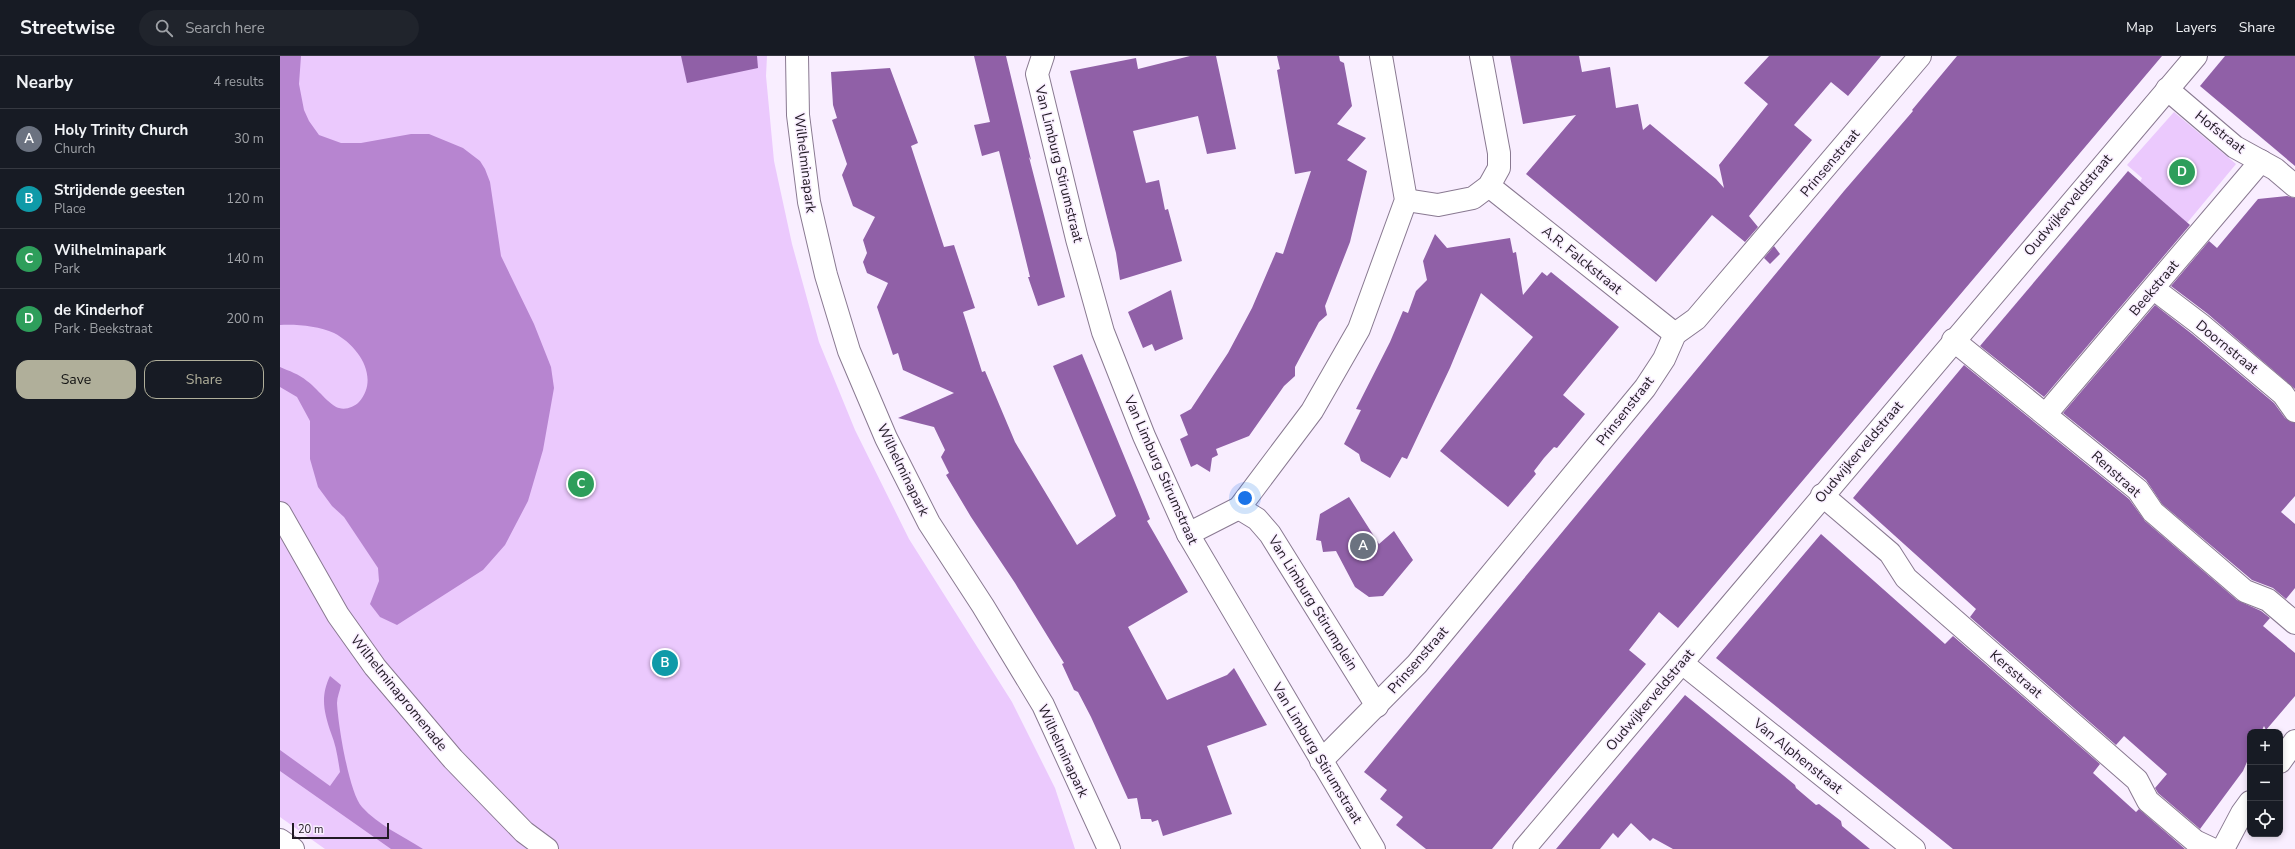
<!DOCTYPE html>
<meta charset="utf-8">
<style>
body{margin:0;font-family:"Nunito Sans",sans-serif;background:#20242c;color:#f1f3f6}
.controls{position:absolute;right:12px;bottom:12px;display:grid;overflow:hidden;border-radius:8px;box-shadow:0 2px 6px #0003}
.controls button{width:36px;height:36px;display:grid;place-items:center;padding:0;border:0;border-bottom:1px solid #363941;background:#171b24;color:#f1f3f6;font:20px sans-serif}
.scale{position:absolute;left:12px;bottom:10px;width:97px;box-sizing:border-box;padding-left:4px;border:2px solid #211a24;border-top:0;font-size:11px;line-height:14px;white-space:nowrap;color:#211a24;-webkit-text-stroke:3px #f9eeff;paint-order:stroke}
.you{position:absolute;left:965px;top:442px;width:14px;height:14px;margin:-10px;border:3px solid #fff;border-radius:50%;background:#1a73e8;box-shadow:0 0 0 6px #1a73e833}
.badge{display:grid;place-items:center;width:26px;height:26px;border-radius:50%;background:#b0af9a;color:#fff;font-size:13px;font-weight:700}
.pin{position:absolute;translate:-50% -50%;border:2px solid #fff;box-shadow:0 1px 4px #0006}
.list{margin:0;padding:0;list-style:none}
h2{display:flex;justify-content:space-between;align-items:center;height:52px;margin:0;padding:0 16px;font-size:17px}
h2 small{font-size:13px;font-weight:400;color:#9ea1a6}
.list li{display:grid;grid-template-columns:26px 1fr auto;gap:12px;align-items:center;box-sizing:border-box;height:60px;padding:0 16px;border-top:1px solid #363941}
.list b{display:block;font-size:15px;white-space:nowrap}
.list p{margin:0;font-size:13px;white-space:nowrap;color:#9ea1a6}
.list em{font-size:13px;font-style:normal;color:#9ea1a6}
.actions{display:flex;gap:8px;padding:12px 16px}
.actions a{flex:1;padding:9px 0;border:1px solid #b0af9a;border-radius:12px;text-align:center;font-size:14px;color:#b0af9a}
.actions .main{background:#b0af9a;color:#111}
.icon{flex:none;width:22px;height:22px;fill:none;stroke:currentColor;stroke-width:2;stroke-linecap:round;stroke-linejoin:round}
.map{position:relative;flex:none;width:2015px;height:793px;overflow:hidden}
header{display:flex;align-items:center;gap:24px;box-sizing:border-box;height:56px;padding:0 20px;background:#171b24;border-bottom:1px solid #363941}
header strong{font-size:19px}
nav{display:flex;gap:22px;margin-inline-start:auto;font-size:14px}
.search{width:280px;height:36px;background:#20242c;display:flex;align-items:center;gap:10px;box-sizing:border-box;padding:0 14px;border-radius:22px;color:#9ea1a6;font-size:15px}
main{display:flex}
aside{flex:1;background:#171b24}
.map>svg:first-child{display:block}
.green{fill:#ebc9fd}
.water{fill:#b785d0}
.building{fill:#9060a7}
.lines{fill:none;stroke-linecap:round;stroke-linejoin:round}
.minor-casing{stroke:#897991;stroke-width:24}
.minor{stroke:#fff;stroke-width:22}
.labels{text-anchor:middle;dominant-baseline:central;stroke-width:3;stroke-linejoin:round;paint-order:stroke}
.street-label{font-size:14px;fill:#211a24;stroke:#f9eeff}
</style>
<header>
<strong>Streetwise</strong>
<div class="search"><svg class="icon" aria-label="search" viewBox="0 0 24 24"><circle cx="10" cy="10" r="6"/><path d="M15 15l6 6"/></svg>Search here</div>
<nav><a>Map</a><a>Layers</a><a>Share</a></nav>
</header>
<main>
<aside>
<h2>Nearby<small>4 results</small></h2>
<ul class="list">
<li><span class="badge" style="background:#6b7280">A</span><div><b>Holy Trinity Church</b><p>Church</p></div><em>30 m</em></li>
<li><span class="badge" style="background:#0f9aa8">B</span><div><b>Strijdende geesten</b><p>Place</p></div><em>120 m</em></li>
<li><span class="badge" style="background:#2e9e5b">C</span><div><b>Wilhelminapark</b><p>Park</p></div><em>140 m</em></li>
<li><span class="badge" style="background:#2e9e5b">D</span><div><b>de Kinderhof</b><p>Park · Beekstraat</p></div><em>200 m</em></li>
</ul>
<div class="actions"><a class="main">Save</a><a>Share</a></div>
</aside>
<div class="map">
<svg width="2015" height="793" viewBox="0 0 2015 793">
<rect width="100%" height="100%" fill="#f9eeff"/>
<g class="green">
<polygon points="0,0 487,0 486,20 494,105 512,188 539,286 575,374 629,483 732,646 775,732 795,793 45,793 0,761"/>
<polygon points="1894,56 1956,108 1907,167 1860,126 1862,122 1847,109"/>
</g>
<g class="water">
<path d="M 0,0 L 21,0 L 19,28 L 24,54 L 29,65 L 39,79 L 61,87 L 81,87 L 131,78 L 149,78 L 183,92 L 200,105 L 205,113 L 210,126 L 221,200 L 254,268 L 271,311 L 274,332 L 263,394 L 248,445 L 225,489 L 203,514 L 117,569 L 100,561 L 90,548 L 99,525 L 98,512 L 64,461 L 52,450 L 38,431 L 30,403 L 30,365 L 17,341 L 0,331 L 0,311 C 9,315 19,318 27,325 C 36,331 50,350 59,352 C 66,354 74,351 79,346 C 100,322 79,290 54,277 C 39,270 16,268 0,269 Z"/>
<path d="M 50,620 L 61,629 C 60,635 57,641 57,647 C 58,668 69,737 82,751 C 98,769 123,780 143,793 L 111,793 L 0,715 L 0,694 L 50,730 L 60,716 C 58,703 56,689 51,677 C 44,656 40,641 50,620 Z"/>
</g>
<g class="building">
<polygon points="401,0 477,0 478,12 407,27"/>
<polygon points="694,0 726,0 751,104 749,101 785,241 758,250 748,221 750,221 719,95 702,100 694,69 710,66"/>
<polygon points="910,0 936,0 956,93 927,98 918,60 853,75 866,127 879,124 885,154 888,153 902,205 840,224 836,197 790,15 856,2 858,13"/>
<polygon points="997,0 1059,0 1060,5 1064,7 1072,50 1057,68 1086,82 1067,104 1087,115 1070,186 1045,250 1047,259 1039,266 1015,311 1015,320 1004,330 969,380 936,393 938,399 932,402 930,416 917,408 911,411 900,383 908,379 900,359 911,353 948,297 972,252 996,196 1003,198 1031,115 1015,118 997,14 1000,13"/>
<polygon points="1230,0 1299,0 1302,16 1330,11 1336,52 1358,48 1363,74 1370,68 1436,123 1444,132 1439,109 1488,48 1464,27 1489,0 1601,0 1568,40 1551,26 1514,69 1532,84 1469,160 1478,171 1465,186 1432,159 1376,226 1246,118 1296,59 1243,68"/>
<polygon points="1677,0 1882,0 1398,572 1379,556 1349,594 1366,608 1212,793 1146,793 1116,769 1123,761 1100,743 1107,734 1084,716 1564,135 1633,55 1632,54"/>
<polygon points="1945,0 2015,0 2015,110 1920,30"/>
<polygon points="610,12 638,87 631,90 664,191 674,189 695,252 683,256 702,316 705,315 735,386 797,489 836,460 773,310 802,298 870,463 867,465 908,536 848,571 887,644 947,619 954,612 987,669 927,690 952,758 883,780 878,764 872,766 871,763 861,763 857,742 848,743 811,661 798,636 794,634 782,608 784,607 735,527 691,461 666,419 669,417 661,401 665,394 654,371 618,362 674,337 623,314 618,297 613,299 597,251 608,227 587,217 583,206 587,197 583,184 595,161 573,150 562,119 567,108 552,64 557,62 553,49 551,16"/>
<polygon points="1848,115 1910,169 1764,341 1700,290"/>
<polygon points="2007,140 2015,142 2015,333 1928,258 1891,230 1929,185 1937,192 1978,143"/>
<polygon points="1155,178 1167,192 1230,182 1233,197 1236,196 1243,239 1262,216 1267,220 1271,216 1339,271 1283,339 1305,358 1277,392 1274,391 1264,402 1254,415 1256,418 1228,451 1160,395 1253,281 1201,237 1170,312 1127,403 1122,401 1110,422 1081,405 1079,398 1064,388 1081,354 1076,353 1110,286 1123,255 1128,257 1136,235 1147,224 1143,205"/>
<polygon points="1494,190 1500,198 1490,208 1484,202"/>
<polygon points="891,234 903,283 875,295 872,288 863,292 848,256"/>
<polygon points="1875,249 1912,278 1994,347 2005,362 2015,367 2015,440 2001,456 2015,468 2015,532 2006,543 1993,532 1972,524 1882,448 1866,424 1783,357"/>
<polygon points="1684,309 1849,443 1865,465 1957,544 1981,555 1990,562 1983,570 2015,597 2015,640 1986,674 1984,670 1981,676 1970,676 1970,699 1963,715 1920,773 1878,737 1875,732 1887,718 1844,680 1836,689 1690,561 1696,553 1573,442"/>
<polygon points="1069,441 1099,488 1114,475 1133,504 1103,540 1089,541 1075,531 1056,495 1043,496 1041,485 1036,484 1040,458"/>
<polygon points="1541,478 1665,588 1673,580 1820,708 1813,717 1856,756 1859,753 1905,793 1673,793 1436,602"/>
<polygon points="1405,639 1515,729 1516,732 1536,749 1539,748 1561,765 1562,770 1590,793 1393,793 1373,782 1370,785 1351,767 1338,782 1333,777 1320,793 1276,793"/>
</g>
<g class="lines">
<defs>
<g id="minor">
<polyline points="517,0 518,59 529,146 546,219 569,295 606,382 649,467 703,550 763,649 829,793"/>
<polyline points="763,0 757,18 797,183 823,276 864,380 908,478 1094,793"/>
<polyline points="1887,33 1955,91 1995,113 2015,130"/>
<polyline points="1209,130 1395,278"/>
<polyline points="1126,144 1158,149 1193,142 1209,130 1219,112 1219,97 1201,0"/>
<polyline points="1874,233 1920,268 2003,338 2015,355"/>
<polyline points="1673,284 1858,434 1873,456 1965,535 1988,544 2015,567"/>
<polyline points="1766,358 1981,105"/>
<polyline points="1542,439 1610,497 1626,522 1857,724 1868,745 1915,785 1932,793"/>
<polyline points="959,452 977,463 990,478 1097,650"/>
<polyline points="0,457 58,559 95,611 173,703 244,776 267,793"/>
<polyline points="908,478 959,452 1032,355 1079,273 1126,144 1101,0"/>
<polyline points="1402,607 1634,793"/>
<polyline points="1041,705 1137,608 1365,332 1384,303 1395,278 1416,263 1640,0"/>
<polyline points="2000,706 2015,685"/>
<polyline points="0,784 13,793"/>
<polyline points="1244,793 1916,0"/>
<polyline points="1943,793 1962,757 1970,746"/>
</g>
</defs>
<use href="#minor" class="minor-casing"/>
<use href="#minor" class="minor"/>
</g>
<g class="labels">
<g class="street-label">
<text transform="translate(1940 76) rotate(38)">Hofstraat</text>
<text transform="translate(525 107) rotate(83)">Wilhelminapark</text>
<text transform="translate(1550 107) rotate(-50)">Prinsenstraat</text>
<text transform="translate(779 108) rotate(76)">Van Limburg Stirumstraat</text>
<text transform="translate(1788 149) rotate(-50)">Oudwijkerveldstraat</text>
<text transform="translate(1302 204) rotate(39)">A.R. Falckstraat</text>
<text transform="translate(1874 232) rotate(-50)">Beekstraat</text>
<text transform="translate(1947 291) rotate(39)">Doornstraat</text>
<text transform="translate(1345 355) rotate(-52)">Prinsenstraat</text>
<text transform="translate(1579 396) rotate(-50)">Oudwijkerveldstraat</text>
<text transform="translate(623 414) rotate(64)">Wilhelminapark</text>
<text transform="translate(881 414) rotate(66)">Van Limburg Stirumstraat</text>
<text transform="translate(1836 418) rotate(42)">Renstraat</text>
<text transform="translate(1033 547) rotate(58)">Van Limburg Stirumplein</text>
<text transform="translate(1138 604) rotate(-49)">Prinsenstraat</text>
<text transform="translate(1736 618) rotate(41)">Kersstraat</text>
<text transform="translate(119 637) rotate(51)">Wilhelminapromenade</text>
<text transform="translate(1370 644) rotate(-50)">Oudwijkerveldstraat</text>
<text transform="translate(783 695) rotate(65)">Wilhelminapark</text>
<text transform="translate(1037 697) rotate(59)">Van Limburg Stirumstraat</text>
<text transform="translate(1518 700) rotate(39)">Van Alphenstraat</text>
</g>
</g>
</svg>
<div class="controls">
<button>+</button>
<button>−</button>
<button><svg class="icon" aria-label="locate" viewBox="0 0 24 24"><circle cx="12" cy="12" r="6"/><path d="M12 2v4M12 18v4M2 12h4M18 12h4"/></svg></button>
</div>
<div class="scale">20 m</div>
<div class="you"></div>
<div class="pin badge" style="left:1083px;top:490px;background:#6b7280">A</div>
<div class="pin badge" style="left:385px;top:607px;background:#0f9aa8">B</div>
<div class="pin badge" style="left:301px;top:428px;background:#2e9e5b">C</div>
<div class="pin badge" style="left:1902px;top:116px;background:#2e9e5b">D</div>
</div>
</main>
